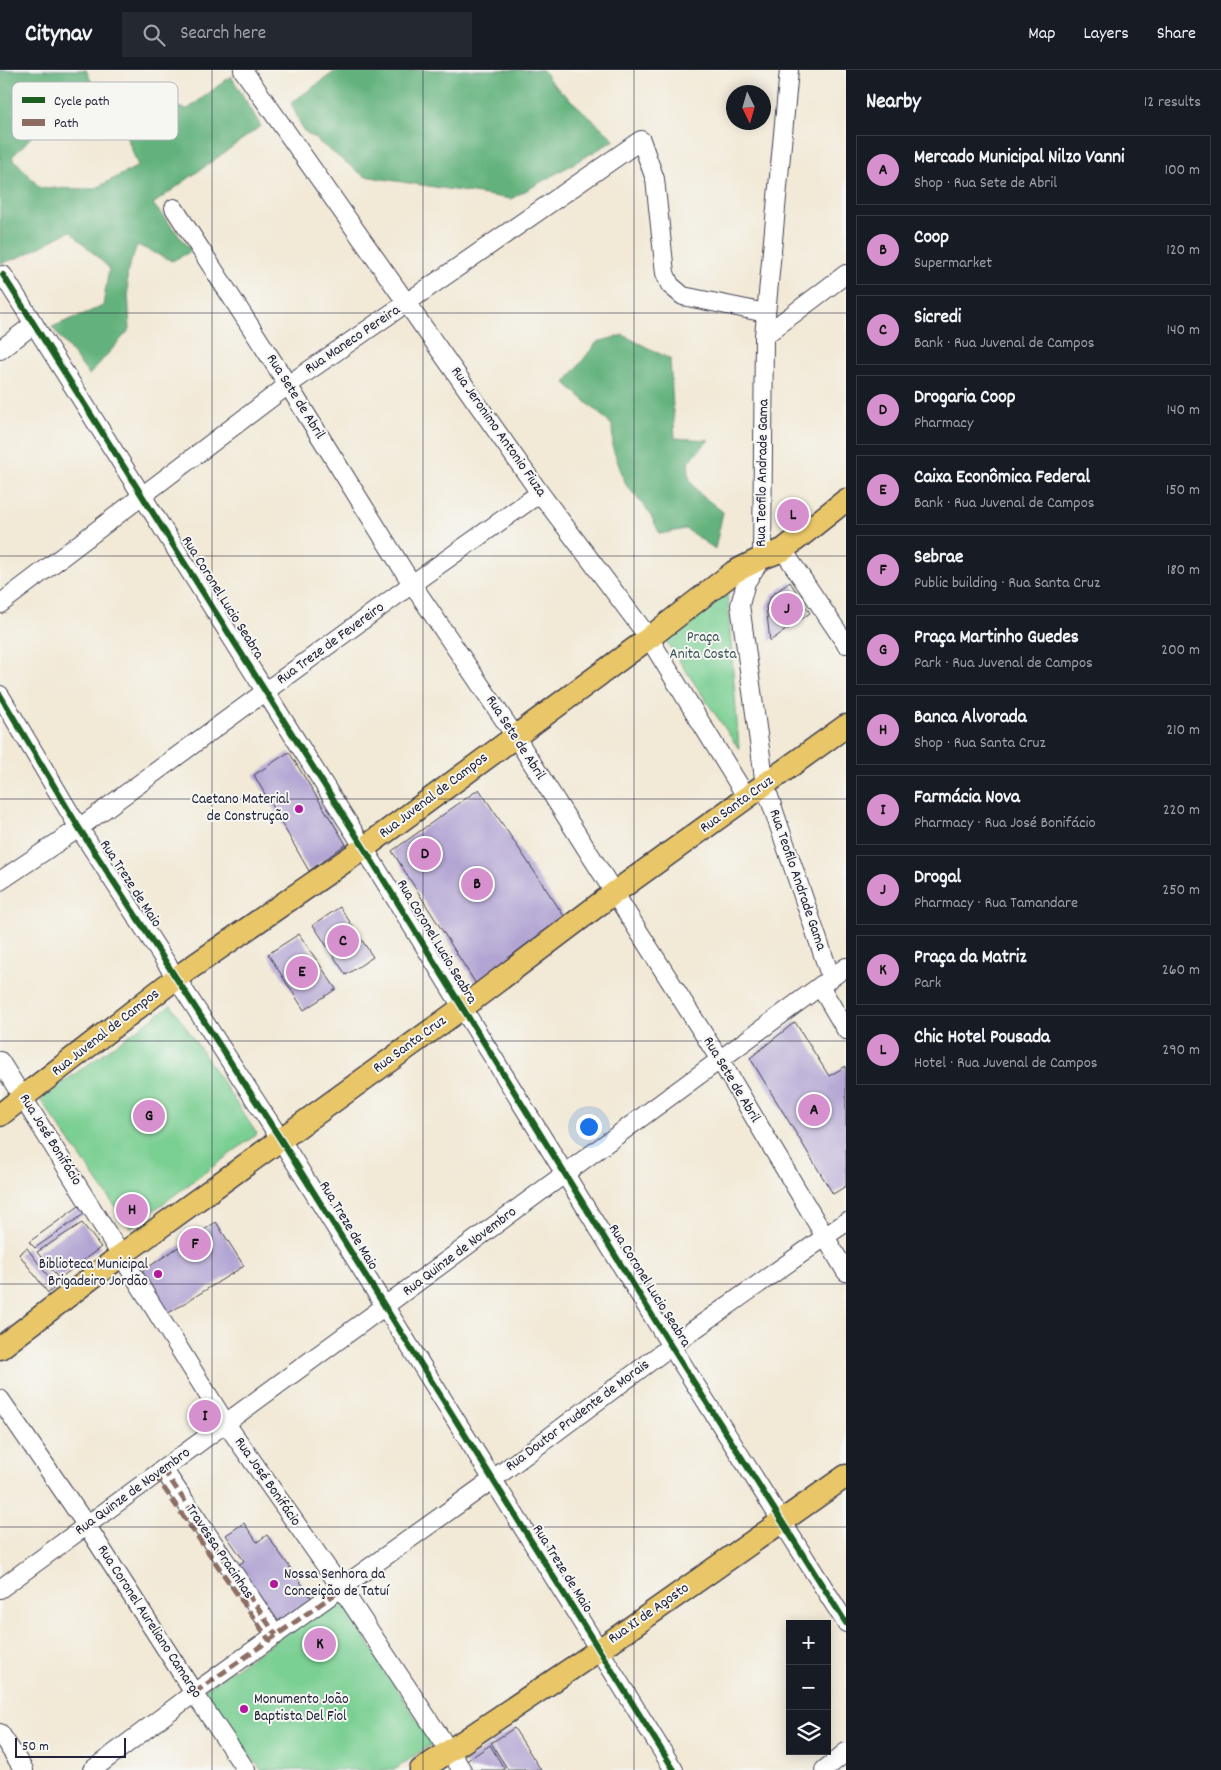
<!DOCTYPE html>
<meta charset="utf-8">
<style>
body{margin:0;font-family:Dekko,sans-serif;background:#242831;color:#f1f3f6}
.controls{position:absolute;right:15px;bottom:15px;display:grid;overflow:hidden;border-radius:0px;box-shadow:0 2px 12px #0003}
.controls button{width:45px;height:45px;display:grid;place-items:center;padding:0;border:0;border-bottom:1px solid #363941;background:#171b24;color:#f1f3f6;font:25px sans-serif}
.compass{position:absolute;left:726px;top:15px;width:45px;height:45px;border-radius:50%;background:#171b24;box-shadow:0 2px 12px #0003;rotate:175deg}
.scale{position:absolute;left:15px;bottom:12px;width:111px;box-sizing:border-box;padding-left:5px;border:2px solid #22223b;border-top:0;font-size:14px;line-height:18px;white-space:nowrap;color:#22223b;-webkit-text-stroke:4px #f6f6f2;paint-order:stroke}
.you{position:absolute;left:588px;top:1056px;width:18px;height:18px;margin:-12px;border:4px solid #fff;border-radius:50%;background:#1a73e8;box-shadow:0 0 0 8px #1a73e833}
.badge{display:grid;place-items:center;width:32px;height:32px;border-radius:50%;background:#d690ce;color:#111;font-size:16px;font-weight:700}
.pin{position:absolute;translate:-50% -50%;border:2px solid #fff;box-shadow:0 1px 5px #0006}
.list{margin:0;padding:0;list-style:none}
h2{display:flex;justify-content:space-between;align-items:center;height:65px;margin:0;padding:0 20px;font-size:21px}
h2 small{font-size:16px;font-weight:400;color:#9ea1a6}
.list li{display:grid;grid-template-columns:32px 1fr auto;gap:15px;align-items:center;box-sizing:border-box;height:70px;margin:0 10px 10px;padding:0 10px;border:1px solid #363941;border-radius:0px}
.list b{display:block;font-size:19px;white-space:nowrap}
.list p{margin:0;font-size:16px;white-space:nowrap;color:#9ea1a6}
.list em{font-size:16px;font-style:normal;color:#9ea1a6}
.icon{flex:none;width:28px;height:28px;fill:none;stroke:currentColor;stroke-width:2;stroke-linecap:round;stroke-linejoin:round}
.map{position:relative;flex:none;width:846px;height:1700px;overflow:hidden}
header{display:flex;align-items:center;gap:30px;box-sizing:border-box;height:70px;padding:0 25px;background:#171b24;border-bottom:1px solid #363941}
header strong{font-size:24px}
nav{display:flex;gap:28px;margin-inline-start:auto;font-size:18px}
.search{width:350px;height:45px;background:#242831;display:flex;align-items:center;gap:12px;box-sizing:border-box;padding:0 18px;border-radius:0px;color:#9ea1a6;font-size:19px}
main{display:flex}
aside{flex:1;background:#171b24}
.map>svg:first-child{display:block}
.green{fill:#7acf93;stroke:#4e7867}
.forest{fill:#63b27d;stroke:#426a5c}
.building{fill:#b2a4d3}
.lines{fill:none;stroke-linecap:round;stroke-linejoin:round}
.minor-casing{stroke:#414052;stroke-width:20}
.major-casing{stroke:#414052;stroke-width:25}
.minor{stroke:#fff;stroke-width:18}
.major{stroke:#e9c769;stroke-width:22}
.quiet{stroke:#8d6e63;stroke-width:5;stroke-dasharray:10 5;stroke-linecap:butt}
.cycleway-casing{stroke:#f6f6f2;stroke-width:9}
.cycleway{stroke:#1b5e20;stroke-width:6}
.grid{fill:none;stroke:#22223b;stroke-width:1;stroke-opacity:0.55}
.poi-dot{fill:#b5179e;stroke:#f6f6f2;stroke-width:2}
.labels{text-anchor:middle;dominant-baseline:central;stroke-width:4;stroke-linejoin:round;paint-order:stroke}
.street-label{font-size:15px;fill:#22223b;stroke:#f6f6f2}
.park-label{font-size:15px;fill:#3c5655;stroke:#f6f6f2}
.poi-label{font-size:15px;fill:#22223b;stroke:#f6f6f2;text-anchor:end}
.key{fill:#f6f6f2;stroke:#b6b6bb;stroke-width:1}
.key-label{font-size:14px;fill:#22223b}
</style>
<header>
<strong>Citynav</strong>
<div class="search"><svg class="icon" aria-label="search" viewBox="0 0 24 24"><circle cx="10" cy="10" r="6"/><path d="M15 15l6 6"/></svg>Search here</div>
<nav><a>Map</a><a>Layers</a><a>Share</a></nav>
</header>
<main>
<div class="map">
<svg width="846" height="1700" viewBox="0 0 846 1700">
<rect width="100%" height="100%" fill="#f6f6f2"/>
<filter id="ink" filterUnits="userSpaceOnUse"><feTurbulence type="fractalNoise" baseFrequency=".02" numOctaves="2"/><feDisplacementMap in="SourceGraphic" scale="10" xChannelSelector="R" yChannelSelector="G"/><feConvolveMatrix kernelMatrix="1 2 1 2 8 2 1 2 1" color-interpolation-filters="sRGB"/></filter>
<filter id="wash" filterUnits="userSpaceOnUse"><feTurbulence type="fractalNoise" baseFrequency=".0096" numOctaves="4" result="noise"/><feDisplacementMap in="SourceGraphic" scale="20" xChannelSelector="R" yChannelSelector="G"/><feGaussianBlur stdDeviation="1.12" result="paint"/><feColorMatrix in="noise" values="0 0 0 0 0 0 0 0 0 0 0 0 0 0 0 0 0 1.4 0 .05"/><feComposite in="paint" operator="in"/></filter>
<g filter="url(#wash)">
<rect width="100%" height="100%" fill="#f2e9d6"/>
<g class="green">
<polygon points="727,522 739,679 665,570"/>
<polygon points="171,935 257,1064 130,1158 40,1029"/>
<polygon points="340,1527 432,1674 394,1700 261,1700 203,1620"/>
</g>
<g class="forest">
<polygon points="0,0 86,0 93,15 59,38 12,87 40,118 94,119 138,96 111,25 188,39 231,6 261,56 153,134 192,181 172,191 137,175 127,203 130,259 89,305 52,257 103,236 109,198 70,161 25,185 0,194"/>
<polygon points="337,0 543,0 551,12 615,70 511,129 364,106 303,60 291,33"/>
<polygon points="623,265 670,289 675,368 709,370 688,392 690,411 700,424 723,442 715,479 686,459 660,464 649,442 626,415 613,379 612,355 565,313 597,272"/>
</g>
<g id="blocks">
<g class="building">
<polygon points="790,512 810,543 770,571 766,536 772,525"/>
<polygon points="289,682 346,774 309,801 254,705"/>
<polygon points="479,719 564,846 476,914 392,781"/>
<polygon points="340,837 373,887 346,905 313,855"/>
<polygon points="299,864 336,919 304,940 268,884"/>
<polygon points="795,952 829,1006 846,996 846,1116 833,1124 750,988"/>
<polygon points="133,1130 143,1142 131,1151 122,1138"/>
<polygon points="79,1136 84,1144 35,1178 29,1172"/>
<polygon points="216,1152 244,1196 167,1244 141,1202"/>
<polygon points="82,1153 101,1177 59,1209 37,1182"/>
<polygon points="27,1178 56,1217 48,1223 19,1184"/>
<polygon points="244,1453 257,1472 267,1465 313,1530 278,1559 234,1498 244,1491 226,1465"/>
<polygon points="514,1658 541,1700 508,1700 491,1673"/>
<polygon points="490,1675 505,1700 470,1700 465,1692"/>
</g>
</g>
</g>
<g filter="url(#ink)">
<use href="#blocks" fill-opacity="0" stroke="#414052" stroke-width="1"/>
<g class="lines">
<defs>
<g id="minor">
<polyline points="243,0 540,423 649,568 747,728"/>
<polyline points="789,0 764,266 762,488 746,512 740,535 765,715 831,908"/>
<polyline points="174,138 288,315 412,514 515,666 720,990 846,1202"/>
<polyline points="3,205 364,778 671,1276 846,1553"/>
<polyline points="764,266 846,204"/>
<polyline points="0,280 34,254"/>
<polyline points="783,480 846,574"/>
<polyline points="0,534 288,315 641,70 655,109 665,203 670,215 683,226 766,243"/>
<polyline points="0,625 79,758 281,1070 674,1700"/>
<polyline points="0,811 79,758 412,514 540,423"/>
<polyline points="820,916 846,960"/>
<polyline points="0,991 225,1352 342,1519 462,1700"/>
<polyline points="0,1329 87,1456 194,1623 246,1700"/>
<polyline points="163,1399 276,1565"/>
<polyline points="0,1519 846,897"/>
<polyline points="0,1663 24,1700"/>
<polyline points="92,1700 194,1623 492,1410 671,1276 846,1152"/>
<polyline points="824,1700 846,1682"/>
</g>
<g id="major">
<polyline points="0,1045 176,908 364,778 649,568 734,502 762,488 783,480 846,430"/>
<polyline points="0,1278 120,1186 462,938 614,823 846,656"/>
<polyline points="421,1700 599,1580 846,1406"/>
</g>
</defs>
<use href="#minor" class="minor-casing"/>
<use href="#major" class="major-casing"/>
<use href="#minor" class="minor"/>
<use href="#major" class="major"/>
<g class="quiet">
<polyline points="163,1399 276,1565"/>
<polyline points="155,1405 269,1570"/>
<polyline points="194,1623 342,1519"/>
</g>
<defs>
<g id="cycleway">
<polyline points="3,205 364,778 671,1276 846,1553"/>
<polyline points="0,625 79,758 281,1070 674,1700"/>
</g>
</defs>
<use href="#cycleway" class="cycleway-casing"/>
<use href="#cycleway" class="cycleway"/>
</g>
</g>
<path class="grid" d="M 212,0 L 212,1700M 423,0 L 423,1700M 634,0 L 634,1700M 0,243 L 846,243M 0,486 L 846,486M 0,729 L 846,729M 0,971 L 846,971M 0,1214 L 846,1214M 0,1457 L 846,1457"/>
<g class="poi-dot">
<circle cx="299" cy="739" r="5"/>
<circle cx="158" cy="1204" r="5"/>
<circle cx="274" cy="1514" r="5"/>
<circle cx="244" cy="1639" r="5"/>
</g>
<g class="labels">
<g class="street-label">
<text transform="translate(353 270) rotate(-34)">Rua Maneco Pereira</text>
<text transform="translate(295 327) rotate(58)">Rua Sete de Abril</text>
<text transform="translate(498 362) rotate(55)">Rua Jeronimo Antonio Fiuza</text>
<text transform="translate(763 403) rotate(-89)">Rua Teofilo Andrade Gama</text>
<text transform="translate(222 528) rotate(58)">Rua Coronel Lucio Seabra</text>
<text transform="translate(331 574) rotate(-36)">Rua Treze de Fevereiro</text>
<text transform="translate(515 668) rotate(57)">Rua Sete de Abril</text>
<text transform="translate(434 726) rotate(-37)">Rua Juvenal de Campos</text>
<text transform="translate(737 735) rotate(-36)">Rua Santa Cruz</text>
<text transform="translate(797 810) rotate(71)">Rua Teofilo Andrade Gama</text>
<text transform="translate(130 814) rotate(57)">Rua Treze de Maio</text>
<text transform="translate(436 872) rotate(59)">Rua Coronel Lucio Seabra</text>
<text transform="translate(106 963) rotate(-38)">Rua Juvenal de Campos</text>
<text transform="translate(410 975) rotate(-36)">Rua Santa Cruz</text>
<text transform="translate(731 1010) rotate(59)">Rua Sete de Abril</text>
<text transform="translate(50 1070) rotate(58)">Rua José Bonifácio</text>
<text transform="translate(348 1156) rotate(59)">Rua Treze de Maio</text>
<text transform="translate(460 1182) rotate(-37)">Rua Quinze de Novembro</text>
<text transform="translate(649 1216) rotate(58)">Rua Coronel Lucio Seabra</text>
<text transform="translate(578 1346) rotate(-37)">Rua Doutor Prudente de Morais</text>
<text transform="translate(267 1412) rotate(55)">Rua José Bonifácio</text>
<text transform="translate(133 1422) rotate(-36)">Rua Quinze de Novembro</text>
<text transform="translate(219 1482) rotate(56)">Travessa Pracinhas</text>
<text transform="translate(562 1499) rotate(58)">Rua Treze de Maio</text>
<text transform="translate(649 1544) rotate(-35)">Rua XI de Agosto</text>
<text transform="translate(149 1552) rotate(57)">Rua Coronel Aureliano Camargo</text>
</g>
<g class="park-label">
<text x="703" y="568">Praça<tspan x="703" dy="17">Anita Costa</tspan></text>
</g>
<g class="poi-label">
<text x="289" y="730">Caetano Material<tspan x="289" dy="17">de Construção</tspan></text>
<text x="148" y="1195">Biblioteca Municipal<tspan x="148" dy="17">Brigadeiro Jordão</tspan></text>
<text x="284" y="1505" text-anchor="start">Nossa Senhora da<tspan x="284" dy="17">Conceição de Tatuí</tspan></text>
<text x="254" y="1630" text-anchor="start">Monumento João<tspan x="254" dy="17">Baptista Del Fiol</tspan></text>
</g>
</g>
<rect x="12" y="12" width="166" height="58" rx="8" class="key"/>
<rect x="22" y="27" width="23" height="6" fill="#1b5e20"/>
<rect x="22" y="49" width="23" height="7" fill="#8d6e63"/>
<g class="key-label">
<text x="54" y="35">Cycle path</text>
<text x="54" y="57">Path</text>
</g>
</svg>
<div class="controls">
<button>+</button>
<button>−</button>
<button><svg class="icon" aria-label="layers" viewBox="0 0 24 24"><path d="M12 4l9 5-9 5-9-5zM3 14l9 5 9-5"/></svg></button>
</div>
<svg class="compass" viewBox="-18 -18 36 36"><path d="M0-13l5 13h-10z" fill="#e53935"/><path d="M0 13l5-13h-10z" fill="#9ea1a6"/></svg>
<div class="scale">50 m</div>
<div class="you"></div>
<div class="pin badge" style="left:814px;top:1040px">A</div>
<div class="pin badge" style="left:477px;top:814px">B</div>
<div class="pin badge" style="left:343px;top:871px">C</div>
<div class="pin badge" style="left:425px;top:784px">D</div>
<div class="pin badge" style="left:302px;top:902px">E</div>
<div class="pin badge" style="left:195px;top:1174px">F</div>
<div class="pin badge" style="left:149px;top:1046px">G</div>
<div class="pin badge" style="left:132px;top:1140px">H</div>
<div class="pin badge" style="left:205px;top:1346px">I</div>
<div class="pin badge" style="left:787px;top:539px">J</div>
<div class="pin badge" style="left:320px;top:1574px">K</div>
<div class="pin badge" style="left:793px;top:445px">L</div>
</div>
<aside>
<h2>Nearby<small>12 results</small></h2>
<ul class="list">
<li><span class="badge">A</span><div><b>Mercado Municipal Nilzo Vanni</b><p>Shop · Rua Sete de Abril</p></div><em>100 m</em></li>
<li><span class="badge">B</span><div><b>Coop</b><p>Supermarket</p></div><em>120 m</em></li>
<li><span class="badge">C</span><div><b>Sicredi</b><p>Bank · Rua Juvenal de Campos</p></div><em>140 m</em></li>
<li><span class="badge">D</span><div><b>Drogaria Coop</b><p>Pharmacy</p></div><em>140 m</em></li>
<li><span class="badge">E</span><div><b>Caixa Econômica Federal</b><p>Bank · Rua Juvenal de Campos</p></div><em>150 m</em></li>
<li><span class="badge">F</span><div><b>Sebrae</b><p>Public building · Rua Santa Cruz</p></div><em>180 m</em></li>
<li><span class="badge">G</span><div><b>Praça Martinho Guedes</b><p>Park · Rua Juvenal de Campos</p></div><em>200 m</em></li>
<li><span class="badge">H</span><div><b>Banca Alvorada</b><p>Shop · Rua Santa Cruz</p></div><em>210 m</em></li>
<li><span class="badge">I</span><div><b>Farmácia Nova</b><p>Pharmacy · Rua José Bonifácio</p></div><em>220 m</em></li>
<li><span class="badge">J</span><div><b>Drogal</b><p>Pharmacy · Rua Tamandare</p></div><em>250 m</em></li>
<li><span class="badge">K</span><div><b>Praça da Matriz</b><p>Park</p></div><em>260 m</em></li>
<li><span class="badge">L</span><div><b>Chic Hotel Pousada</b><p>Hotel · Rua Juvenal de Campos</p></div><em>290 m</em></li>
</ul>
</aside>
</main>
